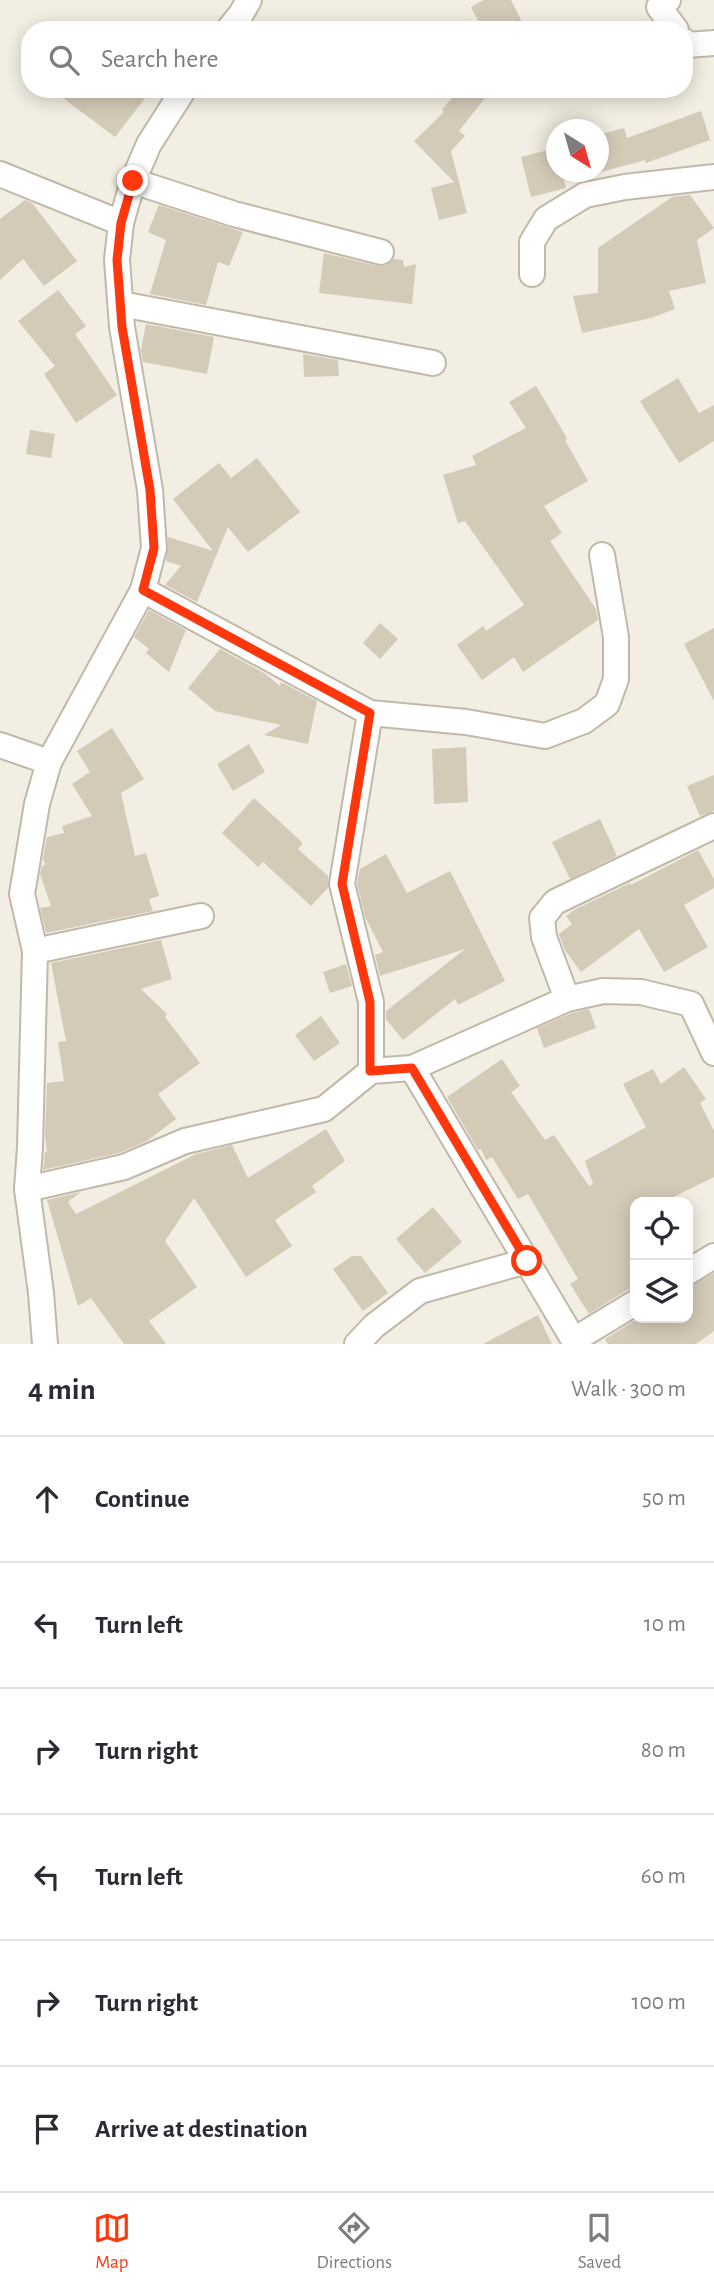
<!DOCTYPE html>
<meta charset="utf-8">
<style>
body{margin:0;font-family:"Alegreya Sans",sans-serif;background:#f2f2f3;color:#2b2b33}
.controls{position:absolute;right:21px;bottom:21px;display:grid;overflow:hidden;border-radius:14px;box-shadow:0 4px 18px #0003}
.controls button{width:63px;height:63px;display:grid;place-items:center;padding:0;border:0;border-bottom:2px solid #e1e1e2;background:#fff;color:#2b2b33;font:35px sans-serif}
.compass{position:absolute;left:546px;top:119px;width:63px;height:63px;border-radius:50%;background:#fff;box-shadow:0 4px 18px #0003;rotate:143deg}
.stop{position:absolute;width:21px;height:21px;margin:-16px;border:5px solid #ff370d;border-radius:50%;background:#fff}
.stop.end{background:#ff370d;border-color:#fff;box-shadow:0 2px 7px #0008}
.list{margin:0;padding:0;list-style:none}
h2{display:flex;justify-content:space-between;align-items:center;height:91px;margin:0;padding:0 28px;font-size:30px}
h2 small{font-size:23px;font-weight:400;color:#7c7c81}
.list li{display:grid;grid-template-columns:46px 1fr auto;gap:21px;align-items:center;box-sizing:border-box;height:126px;padding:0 28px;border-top:2px solid #e1e1e2}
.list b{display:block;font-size:26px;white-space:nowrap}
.list em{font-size:23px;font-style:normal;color:#7c7c81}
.icon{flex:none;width:38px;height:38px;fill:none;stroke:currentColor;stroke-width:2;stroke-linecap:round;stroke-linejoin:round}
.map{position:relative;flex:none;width:714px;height:1344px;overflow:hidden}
.search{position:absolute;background:#fff;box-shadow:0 4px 18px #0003;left:21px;right:21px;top:21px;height:77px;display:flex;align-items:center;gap:18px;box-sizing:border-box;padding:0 24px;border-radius:28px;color:#7c7c81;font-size:26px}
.sheet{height:847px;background:#fff}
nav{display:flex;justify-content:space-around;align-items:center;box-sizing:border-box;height:98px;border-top:2px solid #e1e1e2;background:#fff;font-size:19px;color:#7c7c81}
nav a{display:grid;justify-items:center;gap:4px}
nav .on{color:#ff370d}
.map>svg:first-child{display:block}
.building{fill:#d4cab8}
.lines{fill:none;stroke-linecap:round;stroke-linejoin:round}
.street-casing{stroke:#c1b9a8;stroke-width:28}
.street{stroke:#fff;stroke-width:24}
.route{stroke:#ff370d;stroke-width:9}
</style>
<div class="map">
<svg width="714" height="1344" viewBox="0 0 714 1344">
<rect width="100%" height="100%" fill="#f2eee3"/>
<g class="building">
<polygon points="484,0 511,0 522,22 507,30 483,30 471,7"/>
<polygon points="51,89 152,89 115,137"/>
<polygon points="459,89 492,89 459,131 465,136 451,151 467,213 439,220 431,188 454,182 414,141 444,112 442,110"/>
<polygon points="701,111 710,140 646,163 645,160 598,173 598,135 624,128 627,138"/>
<polygon points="556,148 556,172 562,172 566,188 531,197 521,157"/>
<polygon points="690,195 714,228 697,240 706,283 669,291 675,309 651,318 582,333 573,296 598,293 598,248 672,197"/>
<polygon points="25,200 32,203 77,261 44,286 23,259 0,280 0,219"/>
<polygon points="159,205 243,232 229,266 218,262 206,305 150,294 166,240 148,232"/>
<polygon points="324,253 378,266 386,266 394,259 403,260 404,267 416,264 412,304 319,293"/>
<polygon points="58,290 86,326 75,334 117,395 76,423 44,374 55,366 18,321"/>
<polygon points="146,324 214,337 207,374 143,362 141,350"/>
<polygon points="303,354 338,360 339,376 304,377"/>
<polygon points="678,378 699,413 714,405 714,441 679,463 640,401"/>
<polygon points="536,386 567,438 565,440 588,481 544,506 562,533 550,541 596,609 598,620 523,672 514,657 482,680 457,645 483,626 486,631 524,605 465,521 458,523 443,475 476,465 472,456 526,428 509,402"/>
<polygon points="30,430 55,434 51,458 26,454"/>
<polygon points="257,458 300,512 248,552 228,527 197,602 165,585 181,566 166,561 168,537 213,551 173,499 219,463 231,478"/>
<polygon points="149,610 186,630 169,672 146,653 149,649 134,637"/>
<polygon points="380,623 398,639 380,659 363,643"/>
<polygon points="714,628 714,701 684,644"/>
<polygon points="220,649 264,673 280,686 281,682 317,701 308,744 264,735 281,725 215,711 188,688"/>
<polygon points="112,728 144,779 121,793 135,856 146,853 159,896 149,899 153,911 46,933 40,908 51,906 40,874 42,866 45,865 43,858 47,837 64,833 62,826 92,816 72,784 90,772 77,751"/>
<polygon points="249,744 265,772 233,791 217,764"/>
<polygon points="466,747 468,802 434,804 432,749"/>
<polygon points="714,775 714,811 700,816 687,786"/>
<polygon points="254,798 303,843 298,849 328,876 328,888 311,906 263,862 258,867 222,833"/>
<polygon points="600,819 617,856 570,879 552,842"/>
<polygon points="698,850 714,879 714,888 684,905 708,947 664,972 639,929 581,972 565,950 559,934 572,924 566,916 574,910 630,883 631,885"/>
<polygon points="386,854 407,893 450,871 505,981 458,1005 455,999 403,1040 386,1019 386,1011 465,949 380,976 375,955 383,952 365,917 357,883 360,869"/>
<polygon points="161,940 172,979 141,989 167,1014 165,1017 200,1063 158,1094 176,1119 147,1141 119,1153 43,1170 45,1152 47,1152 45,1134 47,1083 64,1081 58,1042 66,1041 51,963"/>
<polygon points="346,964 352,986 330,993 323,972"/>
<polygon points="589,1009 596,1028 544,1048 537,1028 572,1013"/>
<polygon points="321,1016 340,1043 314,1061 295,1035"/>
<polygon points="502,1059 520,1086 511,1092 545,1140 554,1135 589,1186 593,1184 585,1161 646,1127 623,1084 653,1069 661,1084 684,1067 706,1099 700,1103 714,1131 714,1177 663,1202 635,1202 635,1288 627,1290 589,1314 570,1284 578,1279 528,1194 518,1199 492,1157 486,1160 481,1149 478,1150 447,1097"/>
<polygon points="326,1129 345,1161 312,1186 316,1192 275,1220 292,1246 246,1277 194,1198 165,1241 197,1287 149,1321 166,1344 124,1344 91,1298 78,1306 47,1200 81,1192 68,1202 76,1214 196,1154 232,1145 248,1178"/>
<polygon points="433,1207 462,1242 425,1273 396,1239"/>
<polygon points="352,1256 361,1256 388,1293 363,1311 333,1269"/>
<polygon points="714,1273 714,1331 696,1344 608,1344 605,1339 639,1318 688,1318 688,1288"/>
<polygon points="538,1315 552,1344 483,1344"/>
</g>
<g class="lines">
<defs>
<g id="street">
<polyline points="668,0 659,7 676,30"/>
<polyline points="228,30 241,14 249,0"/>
<polyline points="684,41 687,45 714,43"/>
<polyline points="0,174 121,223"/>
<polyline points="133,181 234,214 381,252"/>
<polyline points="532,274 532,242 546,219 585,195 625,187 714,177"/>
<polyline points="121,304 433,363"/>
<polyline points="143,590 370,713 466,722 545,736 584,721 607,704 616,679 616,637 602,555"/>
<polyline points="370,713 342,884 371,1002 371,1071"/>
<polyline points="0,745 49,762"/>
<polyline points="35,951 201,916"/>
<polyline points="567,999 544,937 542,918 555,902 714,826"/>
<polyline points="412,1068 576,1344"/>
<polyline points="27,1189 124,1167 185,1141 324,1109 371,1071 412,1068 567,999 603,991 641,992 691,1004 714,1053"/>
<polyline points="688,1272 714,1256"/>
<polyline points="574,1340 635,1303"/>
<polyline points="45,1344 41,1293 27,1189 30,1147 35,951 22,894 37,804 49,762 143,590 154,548 150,490 122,327 117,260 121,223 133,181 149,144 184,89"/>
<polyline points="357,1344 374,1326 420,1291 527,1261"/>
</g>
</defs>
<use href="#street" class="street-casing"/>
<use href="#street" class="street"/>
</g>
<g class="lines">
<polyline class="route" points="133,181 121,223 117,260 122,327 150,490 154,548 143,590 370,713 342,884 370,1002 370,1071 412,1068 527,1261"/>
</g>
</svg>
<div class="controls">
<button><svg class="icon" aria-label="locate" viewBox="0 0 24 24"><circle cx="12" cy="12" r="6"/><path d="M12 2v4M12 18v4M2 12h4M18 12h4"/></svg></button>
<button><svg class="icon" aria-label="layers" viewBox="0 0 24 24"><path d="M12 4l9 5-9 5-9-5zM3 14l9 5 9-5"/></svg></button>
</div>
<svg class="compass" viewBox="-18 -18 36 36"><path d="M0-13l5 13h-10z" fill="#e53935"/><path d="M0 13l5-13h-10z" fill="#7c7c81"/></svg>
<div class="stop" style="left:527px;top:1261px"></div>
<div class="stop end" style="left:133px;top:181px"></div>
<div class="search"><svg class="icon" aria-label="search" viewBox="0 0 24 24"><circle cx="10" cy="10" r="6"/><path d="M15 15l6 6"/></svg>Search here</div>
</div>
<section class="sheet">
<h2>4 min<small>Walk · 300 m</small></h2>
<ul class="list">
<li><svg class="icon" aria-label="ahead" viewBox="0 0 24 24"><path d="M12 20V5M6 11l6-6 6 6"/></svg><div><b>Continue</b></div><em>50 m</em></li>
<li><svg class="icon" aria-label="left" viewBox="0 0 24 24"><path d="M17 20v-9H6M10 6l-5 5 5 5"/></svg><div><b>Turn left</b></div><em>10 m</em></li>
<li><svg class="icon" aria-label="right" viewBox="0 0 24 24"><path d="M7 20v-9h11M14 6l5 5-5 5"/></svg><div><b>Turn right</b></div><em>80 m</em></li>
<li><svg class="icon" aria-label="left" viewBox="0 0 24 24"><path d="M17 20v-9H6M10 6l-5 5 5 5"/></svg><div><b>Turn left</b></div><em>60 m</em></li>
<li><svg class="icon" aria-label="right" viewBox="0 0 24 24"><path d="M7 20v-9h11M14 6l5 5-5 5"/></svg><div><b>Turn right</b></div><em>100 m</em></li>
<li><svg class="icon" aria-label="arrive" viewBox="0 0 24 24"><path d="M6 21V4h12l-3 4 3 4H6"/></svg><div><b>Arrive at destination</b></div></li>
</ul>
</section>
<nav>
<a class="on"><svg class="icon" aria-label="map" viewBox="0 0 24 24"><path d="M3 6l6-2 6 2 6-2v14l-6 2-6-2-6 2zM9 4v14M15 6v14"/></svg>Map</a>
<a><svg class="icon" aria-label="directions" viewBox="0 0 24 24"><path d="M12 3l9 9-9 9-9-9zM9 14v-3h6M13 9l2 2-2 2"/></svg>Directions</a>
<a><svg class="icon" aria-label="saved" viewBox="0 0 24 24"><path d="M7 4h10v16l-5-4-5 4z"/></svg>Saved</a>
</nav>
